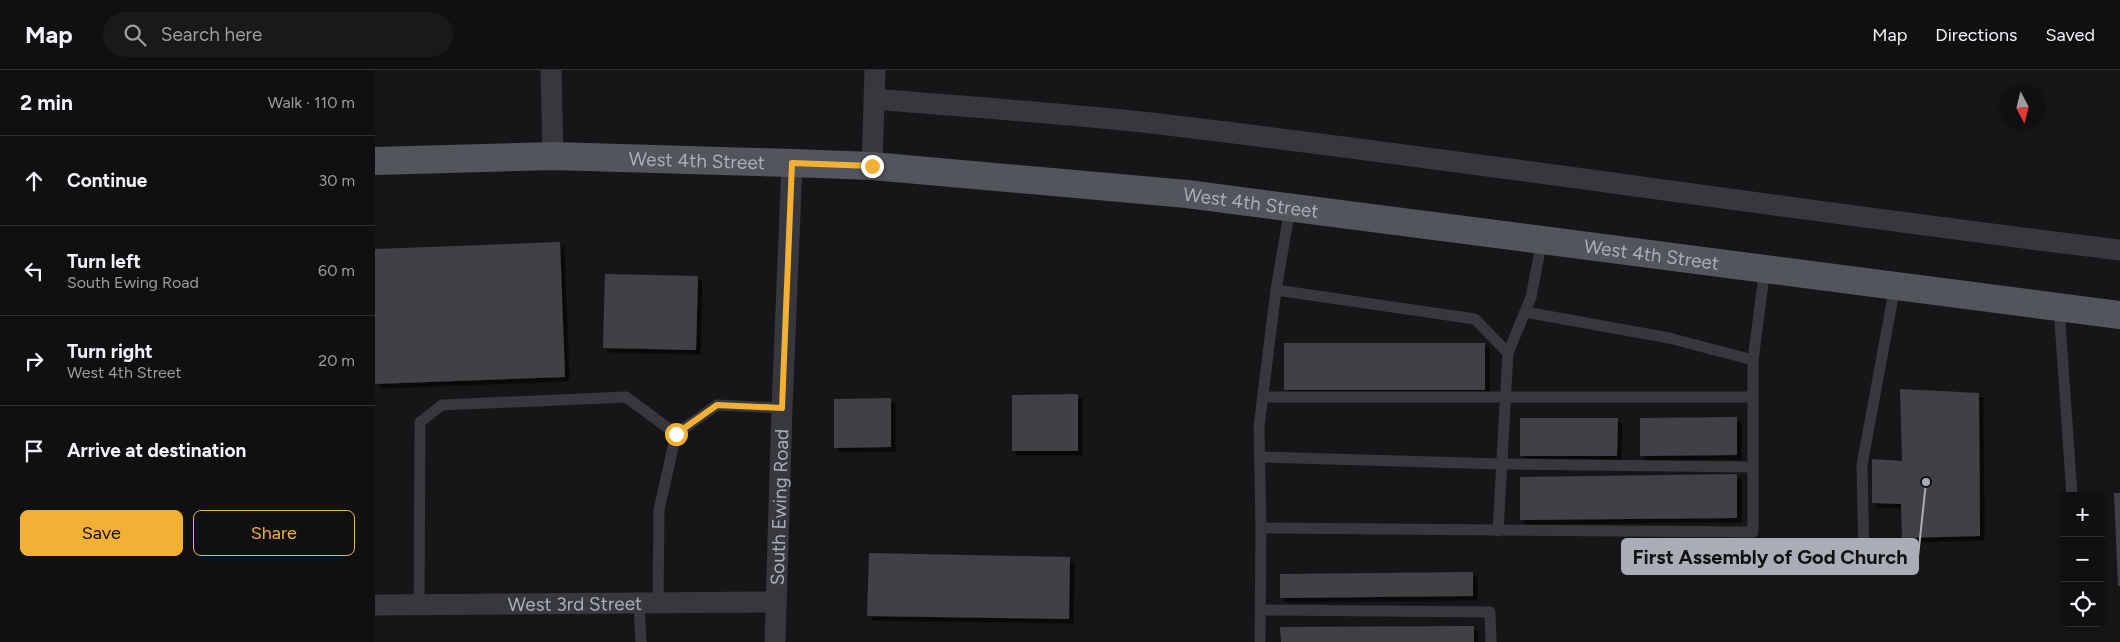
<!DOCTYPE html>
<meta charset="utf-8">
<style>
body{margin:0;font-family:Figtree,sans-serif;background:#19191b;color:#f1f3f6}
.controls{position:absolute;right:15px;bottom:15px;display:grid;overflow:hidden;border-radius:8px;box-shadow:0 1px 4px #0004}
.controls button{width:45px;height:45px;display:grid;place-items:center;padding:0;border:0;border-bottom:1px solid #303032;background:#101012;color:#f1f3f6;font:25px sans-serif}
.compass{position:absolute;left:1625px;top:15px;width:45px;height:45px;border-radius:50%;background:#101012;box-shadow:0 1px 4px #0004;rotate:173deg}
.stop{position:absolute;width:15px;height:15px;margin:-11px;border:4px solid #f2b134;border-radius:50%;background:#fff}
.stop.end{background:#f2b134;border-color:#fff;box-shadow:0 1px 5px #0008}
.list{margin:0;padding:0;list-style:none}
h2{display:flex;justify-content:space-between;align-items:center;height:65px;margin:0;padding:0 20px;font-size:21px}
h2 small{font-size:16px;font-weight:400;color:#9c9d9f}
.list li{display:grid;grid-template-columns:32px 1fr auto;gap:15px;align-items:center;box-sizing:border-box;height:90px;padding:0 20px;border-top:1px solid #303032}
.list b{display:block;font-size:19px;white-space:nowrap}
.list p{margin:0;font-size:16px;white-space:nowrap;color:#9c9d9f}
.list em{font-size:16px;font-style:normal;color:#9c9d9f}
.actions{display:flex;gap:10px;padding:15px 20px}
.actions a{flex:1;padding:11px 0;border:1px solid #f2b134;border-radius:8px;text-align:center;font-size:18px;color:#f2b134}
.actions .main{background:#f2b134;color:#111}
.icon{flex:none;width:28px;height:28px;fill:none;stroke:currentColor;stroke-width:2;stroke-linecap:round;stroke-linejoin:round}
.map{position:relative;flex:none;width:1745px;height:572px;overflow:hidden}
header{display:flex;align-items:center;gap:30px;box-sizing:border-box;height:70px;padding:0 25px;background:#101012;border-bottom:1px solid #303032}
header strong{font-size:24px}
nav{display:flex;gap:28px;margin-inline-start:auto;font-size:18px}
.search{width:350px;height:45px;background:#19191b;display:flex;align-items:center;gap:12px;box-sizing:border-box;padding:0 18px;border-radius:28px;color:#9c9d9f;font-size:19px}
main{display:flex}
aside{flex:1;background:#101012}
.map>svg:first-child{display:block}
.building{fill:#404145;filter:url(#shadow)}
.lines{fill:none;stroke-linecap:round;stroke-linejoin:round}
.lane{stroke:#37383d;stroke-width:11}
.street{stroke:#37383d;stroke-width:21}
.primary{stroke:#53555c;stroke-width:28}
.route{stroke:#f2b134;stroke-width:6}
.labels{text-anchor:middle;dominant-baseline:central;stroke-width:4;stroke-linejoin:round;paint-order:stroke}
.street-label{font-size:19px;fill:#a8adb8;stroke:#111113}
.leader{fill:none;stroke:#a8adb8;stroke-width:2}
.callout-dot{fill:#a8adb8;stroke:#111113;stroke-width:2}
.callout{fill:#a8adb8;stroke:#a8adb8;stroke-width:2}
.callout-label{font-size:20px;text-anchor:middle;font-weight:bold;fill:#111}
</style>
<header>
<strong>Map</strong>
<div class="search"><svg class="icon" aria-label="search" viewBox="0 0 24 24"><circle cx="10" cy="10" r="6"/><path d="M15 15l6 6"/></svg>Search here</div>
<nav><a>Map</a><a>Directions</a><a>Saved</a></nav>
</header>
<main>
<aside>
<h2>2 min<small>Walk · 110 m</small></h2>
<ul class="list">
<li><svg class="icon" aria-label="ahead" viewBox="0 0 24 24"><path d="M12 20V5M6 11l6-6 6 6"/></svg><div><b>Continue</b></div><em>30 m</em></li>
<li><svg class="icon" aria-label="left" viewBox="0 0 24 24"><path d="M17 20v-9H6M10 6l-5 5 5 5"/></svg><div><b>Turn left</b><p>South Ewing Road</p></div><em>60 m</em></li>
<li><svg class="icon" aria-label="right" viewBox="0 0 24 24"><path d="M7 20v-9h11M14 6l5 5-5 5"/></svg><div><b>Turn right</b><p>West 4th Street</p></div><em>20 m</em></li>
<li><svg class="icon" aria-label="arrive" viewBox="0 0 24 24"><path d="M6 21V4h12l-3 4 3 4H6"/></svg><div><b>Arrive at destination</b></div></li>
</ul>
<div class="actions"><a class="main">Save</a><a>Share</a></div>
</aside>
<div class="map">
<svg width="1745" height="572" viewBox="0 0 1745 572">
<defs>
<filter id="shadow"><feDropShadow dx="4.5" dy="4.5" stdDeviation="0" flood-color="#0009"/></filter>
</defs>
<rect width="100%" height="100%" fill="#161618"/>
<g class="building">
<polygon points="185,172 190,307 0,314 0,179"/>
<polygon points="230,204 323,206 321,280 228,278"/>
<rect x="909" y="273" width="201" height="47"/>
<polygon points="1525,319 1604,323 1605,466 1527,468 1526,434 1497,433 1497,389 1527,391"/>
<polygon points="703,324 703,381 637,381 637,325"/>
<polygon points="516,328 516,377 459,378 459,329"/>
<polygon points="1362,347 1362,385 1265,386 1265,348"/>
<polygon points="1145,348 1243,348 1242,386 1145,386"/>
<polygon points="1362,404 1362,448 1145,450 1145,407"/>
<polygon points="1739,423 1745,423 1745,516 1743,516"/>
<polygon points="494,483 695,487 694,549 492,546"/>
<polygon points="1098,502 1098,526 905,528 905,504"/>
<polygon points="1099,556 1099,572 906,572 905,557"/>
</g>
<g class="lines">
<g class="lane">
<polyline points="901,220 1100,249 1133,283"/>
<polyline points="1684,237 1697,426"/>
<polyline points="1150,242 1294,268 1378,290"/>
<polyline points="888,327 1378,327"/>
<polyline points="885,387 1126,394 1378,397"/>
<polyline points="886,458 884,357 901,220 915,138"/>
<polyline points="1123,461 1133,283 1156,227 1167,170"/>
<polyline points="1489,489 1487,395 1520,216"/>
<polyline points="283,533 284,440 301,364 342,335 407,338"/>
<polyline points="264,534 266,572"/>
<polyline points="44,535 45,352 67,335 251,327 301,364"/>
<polyline points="886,540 1115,542 1116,572"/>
<polyline points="885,572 886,458 1378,462 1378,290 1390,198"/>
</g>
<g class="street">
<polyline points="176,0 178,86"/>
<path d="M 500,29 C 592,37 685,43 776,53 C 1100,91 1422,141 1745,180"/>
<polyline points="497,96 500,0"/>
<path id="s1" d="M 0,535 L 401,532"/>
<path id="s2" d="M 400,572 L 407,338 L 417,93"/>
</g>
<path class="primary" id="s3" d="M 0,91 L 178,86 L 417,93 L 497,96 L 812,124 L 1745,245"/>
</g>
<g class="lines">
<polyline class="route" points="301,364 342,335 407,338 417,93 497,96"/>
</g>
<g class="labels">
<g class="street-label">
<text stroke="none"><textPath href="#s3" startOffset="322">West 4th Street</textPath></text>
<text stroke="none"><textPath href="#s3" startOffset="878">West 4th Street</textPath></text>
<text stroke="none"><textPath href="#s3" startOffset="1282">West 4th Street</textPath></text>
<text stroke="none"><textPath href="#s2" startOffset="135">South Ewing Road</textPath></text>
<text stroke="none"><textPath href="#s1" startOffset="200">West 3rd Street</textPath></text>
</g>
</g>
<path class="leader" d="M1551 412L1543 487"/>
<circle class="callout-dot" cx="1551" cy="412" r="5"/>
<rect class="callout" x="1247" y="469" width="296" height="35" rx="5"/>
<g class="callout-label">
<text x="1395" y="494">First Assembly of God Church</text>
</g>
</svg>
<div class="controls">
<button>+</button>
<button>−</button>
<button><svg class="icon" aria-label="locate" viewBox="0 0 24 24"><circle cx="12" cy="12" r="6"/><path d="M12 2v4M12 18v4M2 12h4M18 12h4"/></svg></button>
</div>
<svg class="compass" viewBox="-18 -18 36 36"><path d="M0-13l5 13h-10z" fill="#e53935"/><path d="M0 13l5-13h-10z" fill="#9c9d9f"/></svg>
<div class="stop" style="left:301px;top:364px"></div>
<div class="stop end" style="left:497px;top:96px"></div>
</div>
</main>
